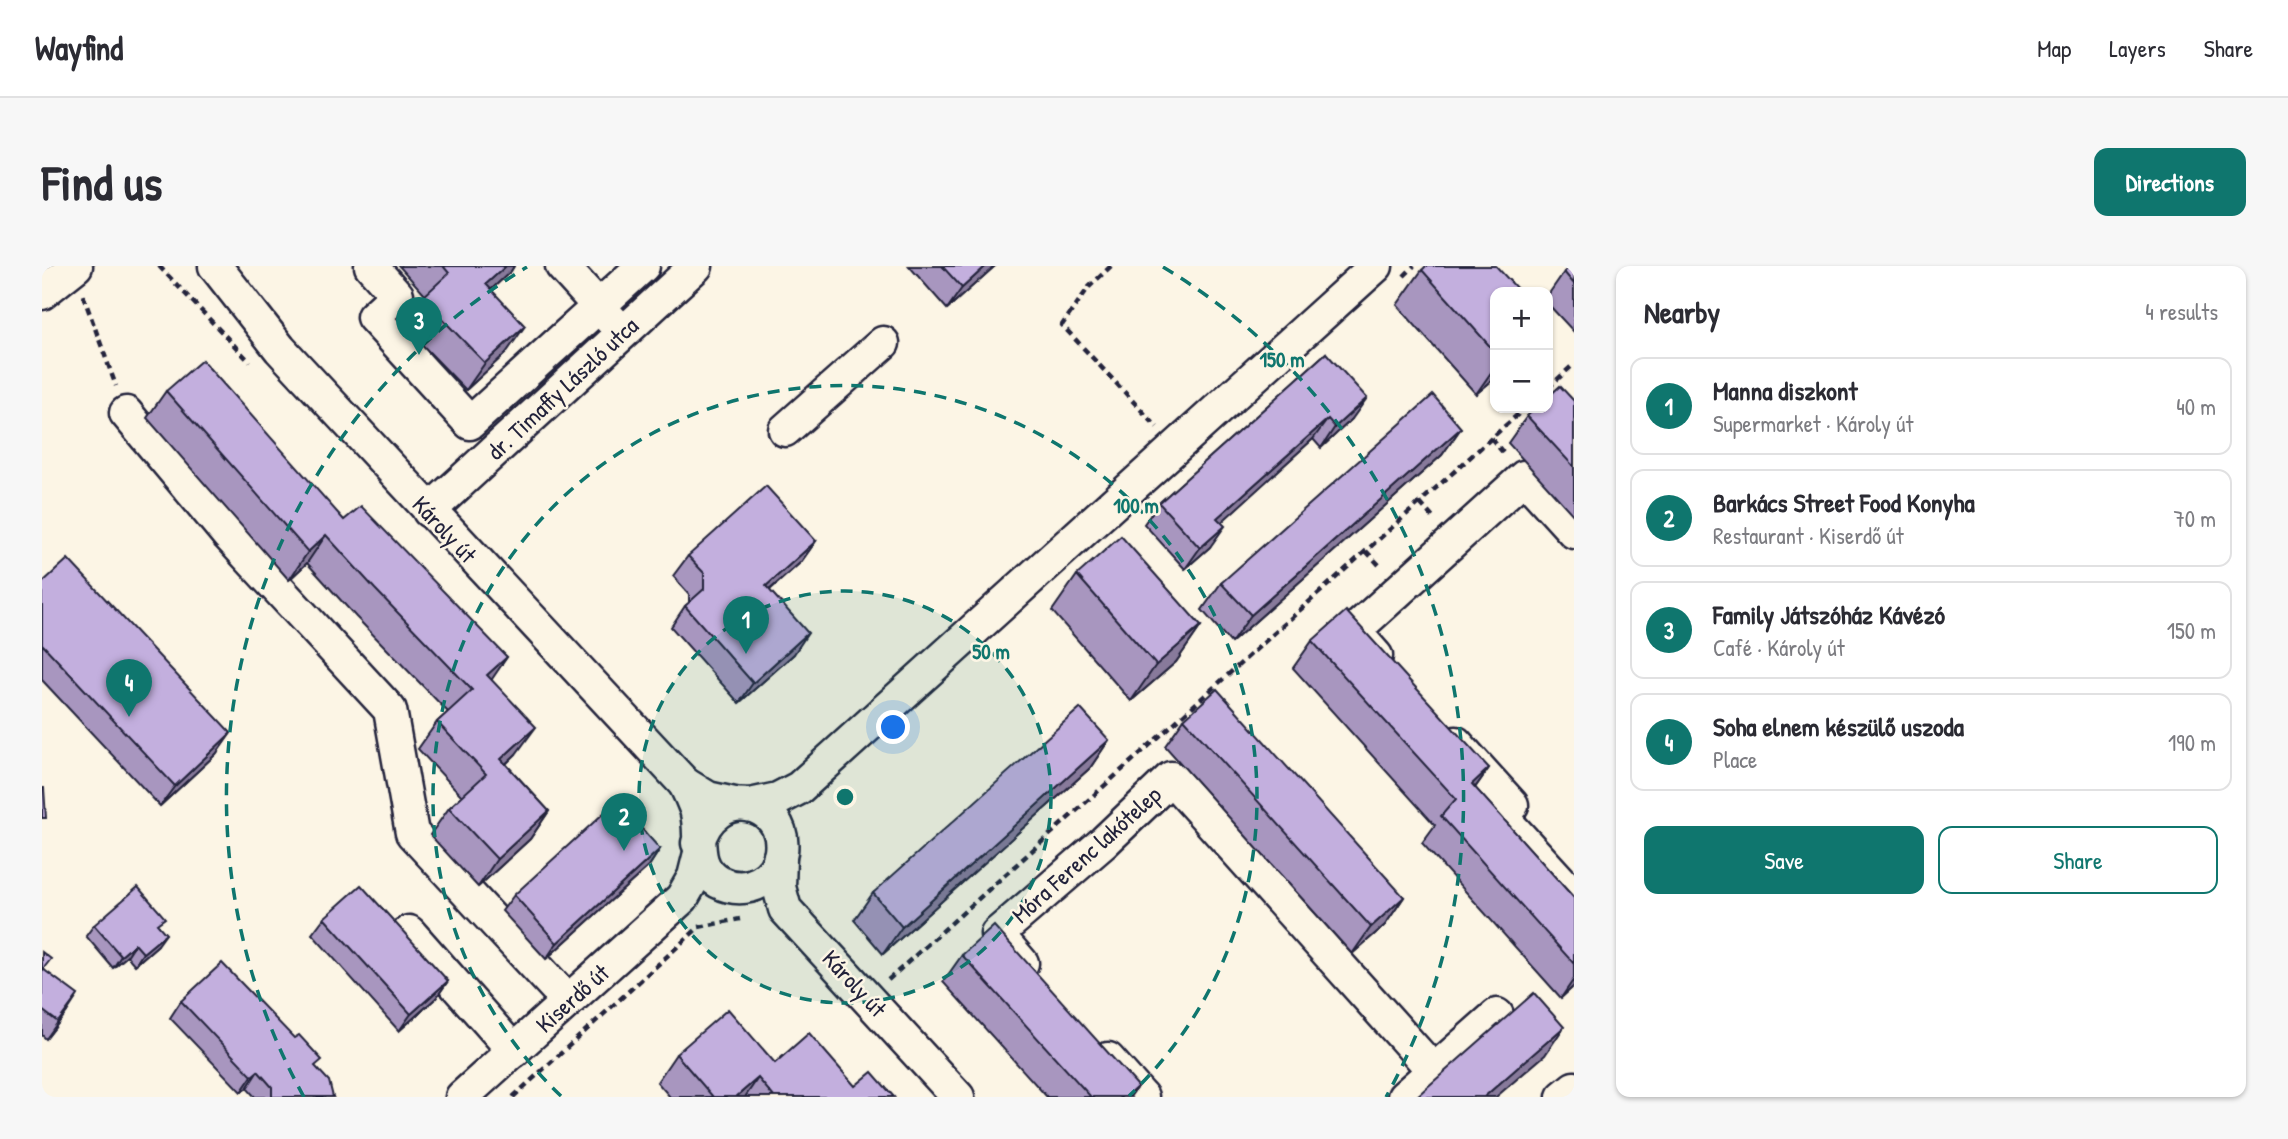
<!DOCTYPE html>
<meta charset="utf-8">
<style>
body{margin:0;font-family:"Patrick Hand",sans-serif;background:#f7f7f7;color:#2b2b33}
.controls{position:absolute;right:21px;top:21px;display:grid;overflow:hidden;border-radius:14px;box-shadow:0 2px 5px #0004}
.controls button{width:63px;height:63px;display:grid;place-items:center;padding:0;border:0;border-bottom:2px solid #e1e1e2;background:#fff;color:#2b2b33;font:35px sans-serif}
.you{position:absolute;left:852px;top:462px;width:24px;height:24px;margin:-18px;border:5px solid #fff;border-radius:50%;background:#1a73e8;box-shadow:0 0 0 10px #1a73e833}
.badge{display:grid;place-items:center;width:46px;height:46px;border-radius:50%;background:#0f766e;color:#fff;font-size:23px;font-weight:700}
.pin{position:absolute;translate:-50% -58px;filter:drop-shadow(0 2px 4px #0008)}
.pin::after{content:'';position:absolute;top:37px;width:24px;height:21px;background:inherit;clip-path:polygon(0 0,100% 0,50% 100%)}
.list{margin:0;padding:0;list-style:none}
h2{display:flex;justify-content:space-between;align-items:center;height:91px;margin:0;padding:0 28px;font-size:30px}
h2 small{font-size:23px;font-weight:400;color:#7c7c81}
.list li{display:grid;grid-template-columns:46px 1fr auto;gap:21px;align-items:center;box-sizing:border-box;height:98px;margin:0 14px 14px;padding:0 14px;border:2px solid #e1e1e2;border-radius:14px}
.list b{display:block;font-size:26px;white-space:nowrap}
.list p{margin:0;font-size:23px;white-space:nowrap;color:#7c7c81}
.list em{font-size:23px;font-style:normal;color:#7c7c81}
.actions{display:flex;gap:14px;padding:21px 28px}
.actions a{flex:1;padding:16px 0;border:2px solid #0f766e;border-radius:14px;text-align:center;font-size:24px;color:#0f766e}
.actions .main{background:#0f766e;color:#fff}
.map{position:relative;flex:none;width:1532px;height:831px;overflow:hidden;border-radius:14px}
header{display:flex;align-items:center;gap:42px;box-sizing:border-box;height:98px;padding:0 35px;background:#fff;border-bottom:2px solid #e1e1e2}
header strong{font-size:33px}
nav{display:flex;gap:38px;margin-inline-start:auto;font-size:24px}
.intro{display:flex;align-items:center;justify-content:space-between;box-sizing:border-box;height:168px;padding:0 42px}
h1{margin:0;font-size:49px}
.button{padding:18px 32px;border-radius:14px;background:#0f766e;color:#fff;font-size:24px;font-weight:700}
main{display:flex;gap:42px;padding:0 42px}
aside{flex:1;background:#fff;border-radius:14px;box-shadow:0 2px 5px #0004}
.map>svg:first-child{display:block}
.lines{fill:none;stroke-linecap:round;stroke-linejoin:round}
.minor-casing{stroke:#22223b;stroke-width:37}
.path{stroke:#22223b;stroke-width:4.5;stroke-dasharray:7 5;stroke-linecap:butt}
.minor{stroke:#fcf5e5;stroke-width:32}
.wall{fill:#a896bf;stroke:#22223b;stroke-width:2}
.shaded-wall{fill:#887a9b;stroke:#22223b;stroke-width:2}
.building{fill:#c3afde;stroke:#22223b;stroke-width:2}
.ring{fill:none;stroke:#0f766e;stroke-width:3.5;stroke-dasharray:12 9}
.labels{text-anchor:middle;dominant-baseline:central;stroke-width:5;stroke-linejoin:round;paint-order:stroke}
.street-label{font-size:24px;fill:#22223b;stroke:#fcf5e5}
.centre{fill:#0f766e;stroke:#fcf5e5;stroke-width:3.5}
.ring-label{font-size:21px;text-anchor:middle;font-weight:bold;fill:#0f766e;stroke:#fcf5e5;stroke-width:5;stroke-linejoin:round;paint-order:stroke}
</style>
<header>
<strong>Wayfind</strong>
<nav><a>Map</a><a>Layers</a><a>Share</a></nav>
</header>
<div class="intro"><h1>Find us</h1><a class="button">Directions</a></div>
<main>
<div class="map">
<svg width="1532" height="831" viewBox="0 0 1532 831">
<rect width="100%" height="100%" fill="#fcf5e5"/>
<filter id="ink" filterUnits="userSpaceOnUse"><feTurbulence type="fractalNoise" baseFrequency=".0143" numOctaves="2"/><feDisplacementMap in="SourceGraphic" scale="14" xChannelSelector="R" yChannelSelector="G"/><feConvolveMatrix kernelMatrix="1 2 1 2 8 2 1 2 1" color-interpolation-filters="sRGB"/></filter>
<g filter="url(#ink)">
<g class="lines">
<defs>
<g id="minor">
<polyline points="173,0 238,83 643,518 666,532 693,538"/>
<polyline points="329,0 355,29 331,51 428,157 601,0"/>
<polyline points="520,0 571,56"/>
<polyline points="0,27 34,0"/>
<polyline points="84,147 187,270 348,444 370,567 526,735"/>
<polyline points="743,164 841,77"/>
<polyline points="387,245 654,0"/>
<polyline points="1334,390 1312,365 1482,211 1532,266"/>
<polyline points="1414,477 1470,539 1458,549 1532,630"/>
<path d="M 643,518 C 647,526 651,535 654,543 C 662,569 648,599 677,616 C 690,623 705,623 718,616 C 729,610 737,599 739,586 C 746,533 672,517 656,577"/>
<polyline points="708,539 736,533 757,522 1334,0"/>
<polyline points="738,591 737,621 743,643 916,831"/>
<polyline points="367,666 472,785"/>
<polyline points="980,697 955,668 1062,576 1129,512 1391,804"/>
<polyline points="1066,793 1100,831"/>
<polyline points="420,831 640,632 652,611 657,591"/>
<polyline points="1362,831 1455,749"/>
<polyline points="1521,831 1532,822"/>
</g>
</defs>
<use href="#minor" class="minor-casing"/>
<g class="path">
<polyline points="117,0 208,96"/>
<polyline points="1069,0 1047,21 1020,59 1115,161"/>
<polyline points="1362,10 1372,0"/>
<polyline points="41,29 74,120"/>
<polyline points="1506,122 1532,98"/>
<polyline points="1449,172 1463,189"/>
<polyline points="1378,237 1392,253"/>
<polyline points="1324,285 1339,301"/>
<polyline points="846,714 1483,142"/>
<polyline points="471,831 657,661 698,653"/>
</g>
<use href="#minor" class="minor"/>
</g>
<g class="wall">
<polygon points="357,0 472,0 469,5 449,24 464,87 424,124 361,59 383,29"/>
<polygon points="867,0 953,0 905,43"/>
<polygon points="1532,0 1532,66 1506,38 1506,29 1522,6"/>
<polygon points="1380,4 1453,26 1453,112 1434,128 1355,39"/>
<polygon points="1284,87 1310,153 1279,182 1271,173 1179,256 1168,281 1143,303 1102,258 1117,237"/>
<polygon points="124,125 302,254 465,391 449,413 474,488 464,498 507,545 488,573 436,621 388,569 407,542 420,530 376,483 395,456 406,446 314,351 265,297 247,314 105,152"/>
<polygon points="1532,135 1532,250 1466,177 1485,150"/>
<polygon points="1419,162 1400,189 1189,377 1160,344 1179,317"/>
<polygon points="774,275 759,296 728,324 752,388 697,437 629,361 643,340 647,337 647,328 631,310 646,290"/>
<polygon points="1035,309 1159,360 1134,396 1089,435 1010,345"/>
<polygon points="0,317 189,467 174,488 118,540 0,414"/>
<polygon points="1270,375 1447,502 1433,522 1532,632 1532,720 1519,732 1380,577 1393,559 1251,402"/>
<polygon points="1142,453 1362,631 1343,659 1310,688 1123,480"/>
<polygon points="1067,474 1048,502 841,688 812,654 831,627"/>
<polygon points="618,583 607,600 504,693 460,645 472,629"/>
<polygon points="282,652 406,715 394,732 357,765 270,668"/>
<polygon points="52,659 117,660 116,679 93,699 85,690 71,702 44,670"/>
<polygon points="0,686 2,703 25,746 4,773 0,769"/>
<polygon points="920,689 1088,831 1005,831 901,716"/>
<polygon points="139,735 274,802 291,831 213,831 205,822 199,826 128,752"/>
<polygon points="634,788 733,797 852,831 628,831 615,816"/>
</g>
<g class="shaded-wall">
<polygon points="464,0 472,0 469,5 425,46 444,18"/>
<polygon points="944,0 953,0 905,43 920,22"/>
<polygon points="483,60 464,87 424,124 443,97"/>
<polygon points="1453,101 1453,112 1434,128"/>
<polygon points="1325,132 1310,153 1279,182 1293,161"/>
<polygon points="1286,153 1271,173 1161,273 1175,252"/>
<polygon points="1419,162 1400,189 1189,377 1209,349"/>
<polygon points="1183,260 1168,281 1143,303 1158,282"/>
<polygon points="284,269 265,297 247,314 266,286"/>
<polygon points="774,275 759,296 709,340 724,320"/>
<polygon points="1159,360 1134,396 1089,435 1114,399"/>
<polygon points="766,367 752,388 697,437 711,417"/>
<polygon points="465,391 446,419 445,409"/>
<polygon points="494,461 474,488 440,520 459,493"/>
<polygon points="189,467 174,488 118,540 133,520"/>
<polygon points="1067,474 1048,502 841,688 860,661"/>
<polygon points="1447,502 1427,530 1430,518"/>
<polygon points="507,545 488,573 436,621 455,593"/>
<polygon points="618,583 607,600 504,693 515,677"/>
<polygon points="1362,631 1343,659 1310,688 1329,661"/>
<polygon points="124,668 116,679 93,699 101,687"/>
<polygon points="93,678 85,690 71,702 79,690"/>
<polygon points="1532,713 1532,720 1519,732"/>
<polygon points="406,715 394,732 357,765 369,748"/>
<polygon points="36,729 25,746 4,773 16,756"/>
<polygon points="1522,761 1503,789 1454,831 1442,831"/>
<polygon points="216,805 205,822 199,826 210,810"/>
<polygon points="716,812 703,831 694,831"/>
<polygon points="1096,820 1088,831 1084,831"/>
</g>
<g class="building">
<polygon points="401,0 464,0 444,18 483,60 443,97 380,32 407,7"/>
<polygon points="900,0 944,0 920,22"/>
<polygon points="1384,0 1454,0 1478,26 1453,26 1453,86 1380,4"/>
<polygon points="1529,0 1532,0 1532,18 1522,6"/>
<polygon points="1284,87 1325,132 1293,161 1286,153 1175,252 1183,260 1158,282 1117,237"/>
<polygon points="160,94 302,254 319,240 465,391 445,409 494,461 459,493 507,545 455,593 407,542 444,508 395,456 430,424 333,323 284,269 266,286 124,125"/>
<polygon points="1518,120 1532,135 1532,201 1485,150 1494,142 1506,142 1506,131"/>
<polygon points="1391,129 1419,162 1209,349 1179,317"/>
<polygon points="724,220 774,275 724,320 766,367 711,417 643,340 662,323 662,307 646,290"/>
<polygon points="1079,270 1159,360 1114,399 1035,309"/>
<polygon points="26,293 189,467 133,520 0,378 0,317"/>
<polygon points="1304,345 1447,502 1430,518 1532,632 1532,698 1399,550 1414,533 1270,375"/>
<polygon points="1175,423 1362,631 1329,661 1142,453"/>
<polygon points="1038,442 1067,474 860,661 831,627"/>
<polygon points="0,522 2,522 4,552 0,552"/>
<polygon points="575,535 618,583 515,677 472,629"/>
<polygon points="319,619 406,715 369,748 282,652"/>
<polygon points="96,621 123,652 115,658 124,668 101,687 93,678 79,690 52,659"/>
<polygon points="952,660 1096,820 1084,831 1049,831 920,689"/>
<polygon points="0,686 9,693 1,703 36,729 16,756 0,744"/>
<polygon points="180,697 252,772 257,769 280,794 273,800 287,815 291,831 230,831 230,821 216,805 210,810 139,735"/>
<polygon points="1492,727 1522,761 1442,831 1374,831"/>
<polygon points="686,743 733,797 767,767 813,820 830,806 852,831 732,831 716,812 694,831 671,831 634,788"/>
</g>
</g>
<circle cx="803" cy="531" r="206" fill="#0f766e" fill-opacity=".12"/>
<g class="ring">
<circle cx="803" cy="531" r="206"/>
<path d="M519 830A412 412 0 1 1 1087 830"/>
<path d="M262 831A618 618 0 0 1 485 1M1121 1A618 618 0 0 1 1344 831"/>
</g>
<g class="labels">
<g class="street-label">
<text transform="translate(520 122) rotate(-43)">dr. Timaffy László utca</text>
<text transform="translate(403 263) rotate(47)">Károly út</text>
<text transform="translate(1044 588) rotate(-42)">Móra Ferenc lakótelep</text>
<text transform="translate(813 717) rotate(47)">Károly út</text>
<text transform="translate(530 732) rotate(-42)">Kiserdő út</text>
</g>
</g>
<circle cx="803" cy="531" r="10" class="centre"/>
<g class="ring-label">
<text x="1240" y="101">150 m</text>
<text x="1094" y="247">100 m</text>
<text x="949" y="393">50 m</text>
</g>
</svg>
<div class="controls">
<button>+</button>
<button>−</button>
</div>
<div class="you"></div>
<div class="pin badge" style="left:704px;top:388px">1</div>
<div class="pin badge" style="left:582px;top:585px">2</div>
<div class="pin badge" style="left:377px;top:89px">3</div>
<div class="pin badge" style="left:87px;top:451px">4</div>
</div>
<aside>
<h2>Nearby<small>4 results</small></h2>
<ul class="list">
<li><span class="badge">1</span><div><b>Manna diszkont</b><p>Supermarket · Károly út</p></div><em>40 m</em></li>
<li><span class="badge">2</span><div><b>Barkács Street Food Konyha</b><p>Restaurant · Kiserdő út</p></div><em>70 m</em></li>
<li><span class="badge">3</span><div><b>Family Játszóház Kávézó</b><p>Café · Károly út</p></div><em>150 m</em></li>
<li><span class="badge">4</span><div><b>Soha elnem készülő uszoda</b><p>Place</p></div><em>190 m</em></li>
</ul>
<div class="actions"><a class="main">Save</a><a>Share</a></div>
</aside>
</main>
